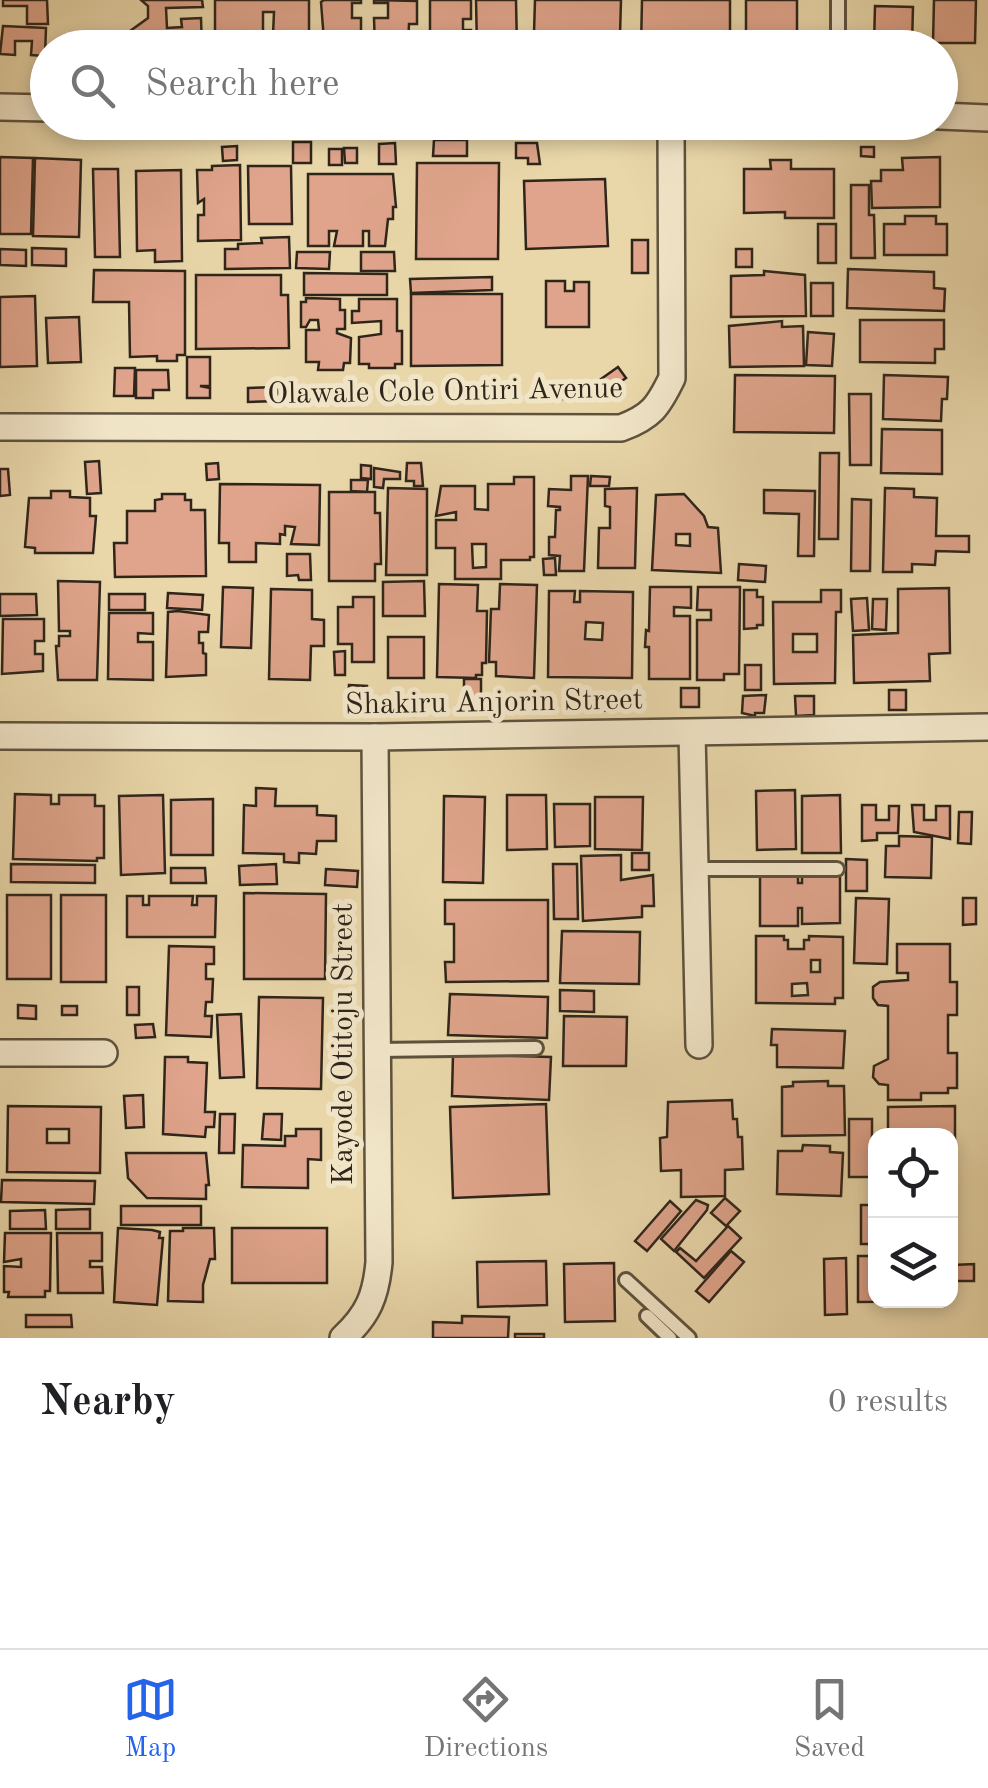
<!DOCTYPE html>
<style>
body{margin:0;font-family:"Old Standard TT",serif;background:#f2f2f2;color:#202124}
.controls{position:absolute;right:30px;bottom:30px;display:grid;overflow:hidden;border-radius:20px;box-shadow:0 5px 15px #0003}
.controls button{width:90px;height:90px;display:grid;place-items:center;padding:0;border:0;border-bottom:2px solid #e0e0e0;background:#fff;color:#202124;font:50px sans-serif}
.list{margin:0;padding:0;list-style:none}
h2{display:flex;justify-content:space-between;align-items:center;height:130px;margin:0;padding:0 40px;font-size:42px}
h2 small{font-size:32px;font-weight:400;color:#757577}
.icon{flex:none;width:55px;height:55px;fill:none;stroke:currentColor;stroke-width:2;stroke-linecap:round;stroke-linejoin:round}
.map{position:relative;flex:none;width:988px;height:1338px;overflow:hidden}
.search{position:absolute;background:#fff;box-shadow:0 5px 15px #0003;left:30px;right:30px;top:30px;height:110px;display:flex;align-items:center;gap:25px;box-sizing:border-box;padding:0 35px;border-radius:55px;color:#757577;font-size:38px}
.sheet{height:310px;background:#fff}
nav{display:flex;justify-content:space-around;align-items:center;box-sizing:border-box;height:140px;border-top:2px solid #e0e0e0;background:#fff;font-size:28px;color:#757577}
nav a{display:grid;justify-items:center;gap:5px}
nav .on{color:#2563eb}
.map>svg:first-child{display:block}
.building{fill:#dfa48b;stroke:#2f251a;stroke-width:2.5;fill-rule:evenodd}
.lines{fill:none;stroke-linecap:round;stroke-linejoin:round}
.service-casing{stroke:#5e523e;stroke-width:18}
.minor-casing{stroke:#5e523e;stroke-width:30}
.service{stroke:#f1e5c8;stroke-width:12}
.minor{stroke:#f1e5c8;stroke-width:25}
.labels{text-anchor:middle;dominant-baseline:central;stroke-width:10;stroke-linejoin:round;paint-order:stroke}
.street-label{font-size:30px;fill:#2f251a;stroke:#f1e5c8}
</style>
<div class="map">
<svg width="988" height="1338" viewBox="0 0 988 1338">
<rect width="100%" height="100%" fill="#e9d7aa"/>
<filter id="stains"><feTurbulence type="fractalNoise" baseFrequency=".002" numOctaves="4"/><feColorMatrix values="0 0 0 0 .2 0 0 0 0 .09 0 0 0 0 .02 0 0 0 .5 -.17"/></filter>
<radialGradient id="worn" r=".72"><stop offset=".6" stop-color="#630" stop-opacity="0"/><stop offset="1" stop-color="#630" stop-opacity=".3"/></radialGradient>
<g class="building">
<polygon points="3,0 47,0 48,24 27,24 27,6 3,6"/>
<polygon points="141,0 202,0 203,7 166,8 167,28 182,27 181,19 201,18 202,48 142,48 130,31 148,18 148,6"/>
<polygon points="215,0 309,0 309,35 273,35 274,12 263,12 263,35 248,35 248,48 215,48"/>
<polygon points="324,0 361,0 361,3 352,3 352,18 361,18 361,48 336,48 336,44 319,48 319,41 324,41 321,2"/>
<polygon points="374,0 417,1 417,24 409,24 408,48 375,48 374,18 388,18 388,3 374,3"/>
<polygon points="430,0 471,0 471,19 463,19 463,30 471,30 471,48 430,48"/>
<polygon points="476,0 516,0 517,48 477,48"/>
<polygon points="535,0 621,0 620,35 534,33"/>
<polygon points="642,0 730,0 730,48 641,48"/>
<rect x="746" y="0" width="51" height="48"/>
<polygon points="934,0 976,0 975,43 933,43"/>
<polygon points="875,6 913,7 912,46 874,45"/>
<polygon points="3,26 46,28 45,56 31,55 32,41 15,41 15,55 0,54"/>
<polygon points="434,140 467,140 467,156 433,156"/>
<rect x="293" y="142" width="18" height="21"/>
<polygon points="395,143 396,164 379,164 379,144"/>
<polygon points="516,143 537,143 540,164 528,164 528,158 516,158"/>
<polygon points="237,146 237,160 223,161 222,147"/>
<polygon points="861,147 874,147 874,157 861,156"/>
<polygon points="344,148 357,148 357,163 345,163"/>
<rect x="329" y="149" width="13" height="16"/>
<polygon points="0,157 33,158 31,234 0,234"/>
<polygon points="940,157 940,207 872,208 871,181 881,181 881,170 903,170 902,158"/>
<polygon points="35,158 81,160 79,237 33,236"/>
<polygon points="770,160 791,160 791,169 834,169 834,218 785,218 785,212 744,213 744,169 771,169"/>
<polygon points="417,163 499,163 498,259 416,259"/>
<polygon points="240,165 241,240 198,241 198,215 204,215 204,199 198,203 197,170 212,170 212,166"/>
<polygon points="248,166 291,166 292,224 249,224"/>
<polygon points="93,169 118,169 120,257 95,257"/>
<polygon points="181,170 182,261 155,262 155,250 137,251 136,171"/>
<polygon points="308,174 393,174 396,207 393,207 393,219 388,219 385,246 369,246 369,231 363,231 363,246 334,246 337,231 329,231 329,246 308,246"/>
<polygon points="605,179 608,246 526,249 524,181"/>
<polygon points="851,185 869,185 869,215 874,215 875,258 851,258"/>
<polygon points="905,216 936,216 936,224 947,224 947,255 884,255 884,224 905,224"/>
<rect x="818" y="224" width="18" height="39"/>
<polygon points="289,237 290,268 225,269 225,249 238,249 238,244 262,243 261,238"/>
<rect x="632" y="240" width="16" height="33"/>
<polygon points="32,248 66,249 66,266 32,265"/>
<polygon points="0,249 26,250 26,266 0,265"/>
<rect x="736" y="249" width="16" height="18"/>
<polygon points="297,252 330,252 329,269 296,268"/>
<polygon points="361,252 394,252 395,271 361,271"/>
<polygon points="848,269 934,272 934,288 945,289 944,311 847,308"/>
<polygon points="94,270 185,271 185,355 177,355 177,361 157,361 157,356 130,357 129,302 93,302"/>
<polygon points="764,271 805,275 806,316 731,317 731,276 764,275"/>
<polygon points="304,273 387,274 387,295 304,295"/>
<polygon points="196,275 281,275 281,295 288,295 289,348 196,349"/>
<polygon points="492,277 492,290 411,293 410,279"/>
<polygon points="546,281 565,281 565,291 574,291 574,282 589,282 589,327 546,327"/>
<rect x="811" y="283" width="22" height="33"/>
<polygon points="411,294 502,294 502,365 411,366"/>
<polygon points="35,296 37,366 0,367 0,297"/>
<polygon points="306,298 340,299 340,310 345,310 345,329 337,329 337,333 351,338 350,363 344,363 343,370 318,370 319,362 306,362 306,330 319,330 318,320 310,320 306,327 301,327 301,302 306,302"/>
<polygon points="359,299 397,299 397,331 402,331 402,364 395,364 395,368 369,368 369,364 359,364 359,337 381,334 381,321 352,323 352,311 359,311"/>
<polygon points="79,317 81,362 48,363 46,318"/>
<polygon points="860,320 944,320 944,349 935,349 935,363 860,362"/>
<polygon points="782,321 782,327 803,326 804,366 730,367 729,326"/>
<polygon points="808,332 834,334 832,366 806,365"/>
<polygon points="187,357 210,357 210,386 200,386 210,388 210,398 187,398"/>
<polygon points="618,367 626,378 609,390 601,379"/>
<polygon points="115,368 135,368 134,396 114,396"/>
<polygon points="136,370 168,370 169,390 153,390 153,398 136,398"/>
<polygon points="735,375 835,376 834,433 734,432"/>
<polygon points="884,375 948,377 947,399 942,399 941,421 883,419"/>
<rect x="548" y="383" width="38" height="16"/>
<polygon points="278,387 278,401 248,402 248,388"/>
<polygon points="849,394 871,394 871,465 850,465"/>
<polygon points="882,429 942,430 942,474 881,473"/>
<polygon points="820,453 839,453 838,539 819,539"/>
<polygon points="99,461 101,493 87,494 85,462"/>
<polygon points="218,463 219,479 207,480 206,464"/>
<polygon points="407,463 421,463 423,486 414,486 414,481 406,481"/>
<polygon points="361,465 371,466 371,479 361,478"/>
<polygon points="374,468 400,472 400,479 384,479 383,488 374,487"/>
<polygon points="0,469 8,469 10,495 0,496"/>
<polygon points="571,476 588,476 584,571 559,571 560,556 549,555 549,537 555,537 556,510 560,510 560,507 548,506 549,489 571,490"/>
<polygon points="591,476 610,477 609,486 590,486"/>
<path d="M 514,477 L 534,477 L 534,557 L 530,557 L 530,560 L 501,560 L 501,579 L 455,579 L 455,548 L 436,548 L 436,520 L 456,520 L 456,512 L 436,516 L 441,486 L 475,486 L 475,509 L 488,510 L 488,484 L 514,484 ZM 472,544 L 486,544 L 486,567 L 473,568 Z"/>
<polygon points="351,480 368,480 367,492 351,491"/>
<polygon points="220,484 320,485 319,545 291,544 295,527 285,526 285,535 280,534 280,544 256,543 256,562 229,562 229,543 219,543"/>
<polygon points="388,488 427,489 427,575 386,575"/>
<polygon points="637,488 635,568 598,568 599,528 610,528 610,507 605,506 605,489"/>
<polygon points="885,488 914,489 914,497 937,498 936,536 969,536 969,552 936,551 935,565 912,564 912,572 883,572"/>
<polygon points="764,490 815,491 814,556 798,556 799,514 764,513"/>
<polygon points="51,491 70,491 70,497 90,498 90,516 96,516 93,553 35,553 35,548 25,547 29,498 51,498"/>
<polygon points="329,492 375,492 375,513 380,513 381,564 375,564 375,581 329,581"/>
<polygon points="162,494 185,494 185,500 191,500 191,510 205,510 206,576 115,577 114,543 127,543 127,511 155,511 155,500 162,499"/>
<path d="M 684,494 L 704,516 L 708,527 L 718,528 L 721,573 L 652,570 L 656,495 ZM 676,534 L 690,534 L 690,546 L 676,545 Z"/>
<polygon points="852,499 871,500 870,571 851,571"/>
<polygon points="287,554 310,554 311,580 299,580 298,575 287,576"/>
<polygon points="555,558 556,575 544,575 543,559"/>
<polygon points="739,564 766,566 765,582 738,580"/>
<polygon points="58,581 100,582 97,680 58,680 56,646 59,646 59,636 70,636 70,631 59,631"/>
<polygon points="424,581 425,616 383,616 383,582"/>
<polygon points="439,584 478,585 477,611 487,611 486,663 482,663 482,675 476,675 476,678 437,677"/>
<polygon points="500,584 537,585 534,678 496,676 496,662 489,662 491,609 499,609"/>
<polygon points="223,587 253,588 251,648 221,647"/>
<polygon points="650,587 691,587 691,608 674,607 674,616 690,616 690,679 649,679 649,647 645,647 646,630 649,631"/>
<polygon points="698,587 740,587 739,674 724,674 724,680 697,680 697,620 711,620 711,610 697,610"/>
<polygon points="949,588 950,653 929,654 930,681 854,683 853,635 898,633 898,589"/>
<polygon points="271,589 312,590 312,619 324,620 324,646 311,646 310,680 269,679"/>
<polygon points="744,590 757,590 757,597 763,597 763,625 757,625 757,628 744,629"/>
<path d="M 821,590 L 841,590 L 841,612 L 836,612 L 835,683 L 774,684 L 773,602 L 821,602 ZM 793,634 L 817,634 L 817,652 L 793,652 Z"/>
<path d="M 549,591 L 575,591 L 574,602 L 580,602 L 580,591 L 633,592 L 632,678 L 548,677 ZM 586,622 L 603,623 L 602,640 L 585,639 Z"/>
<polygon points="168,593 203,595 202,610 167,608"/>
<polygon points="0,594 36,594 37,615 0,616"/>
<rect x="109" y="594" width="36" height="16"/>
<polygon points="353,597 374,597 374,662 352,662 352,644 338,644 338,607 353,607"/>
<polygon points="867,598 869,630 853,631 851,599"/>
<polygon points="873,599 887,599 886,630 872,629"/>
<polygon points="178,611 209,615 208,632 199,632 199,643 203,643 203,653 206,654 206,675 166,677 168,612"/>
<polygon points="109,613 153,613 153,634 138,633 138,642 153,642 153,680 108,679"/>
<polygon points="3,619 44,619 44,641 35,641 35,654 43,654 43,671 2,674"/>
<rect x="388" y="637" width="36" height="41"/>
<polygon points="345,651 345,675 335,675 334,652"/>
<rect x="745" y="665" width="16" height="25"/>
<rect x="464" y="679" width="17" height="18"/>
<polygon points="349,685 367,686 367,704 348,704"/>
<rect x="681" y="688" width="18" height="19"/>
<rect x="889" y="690" width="17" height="20"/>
<polygon points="766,695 764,713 755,713 755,716 742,713 743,696"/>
<polygon points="795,696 814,696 814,715 796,716"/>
<polygon points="389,697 414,698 414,716 388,715"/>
<polygon points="567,699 618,701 617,711 567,710"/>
<polygon points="256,788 276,789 275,806 317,806 317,815 336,816 336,841 317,841 316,854 299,853 299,863 284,862 284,854 243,853 244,805 256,806"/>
<polygon points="795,790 796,849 757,850 756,791"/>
<polygon points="15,794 51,795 51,804 59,804 59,795 95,795 95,806 104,806 104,858 97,858 97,861 13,859"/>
<polygon points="163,795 165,873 121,875 119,796"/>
<polygon points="507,795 546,795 547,849 507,850"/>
<polygon points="840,795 841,853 802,853 802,796"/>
<polygon points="444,796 485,797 483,883 443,882"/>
<polygon points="595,797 643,797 642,850 595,849"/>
<polygon points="213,799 213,855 171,855 171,800"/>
<polygon points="554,804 590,804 590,846 555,847"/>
<polygon points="862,805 876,805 876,820 889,820 889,806 899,806 898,833 877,833 877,840 862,841"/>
<polygon points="912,805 924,805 924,820 936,820 936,806 950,806 950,839 914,832"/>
<polygon points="959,812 972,812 971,844 958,843"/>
<polygon points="899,836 932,837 931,878 885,877 886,846 899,846"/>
<rect x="632" y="853" width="17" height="17"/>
<polygon points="621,855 621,880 653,875 654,906 642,906 642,917 583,921 581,856"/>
<polygon points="846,859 867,860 867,891 846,891"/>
<polygon points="11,864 95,865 95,883 11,882"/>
<polygon points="276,864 277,884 240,885 239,866"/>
<polygon points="553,864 577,864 578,919 554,919"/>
<polygon points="171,868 205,868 206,883 171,883"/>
<polygon points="326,869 358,871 357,887 325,885"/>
<polygon points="798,874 798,883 802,883 802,874 840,874 840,923 802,924 802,908 798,908 798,926 760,926 760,875"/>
<polygon points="244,893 326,894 325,979 244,979"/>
<rect x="7" y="895" width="44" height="84"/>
<rect x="61" y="895" width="45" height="87"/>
<polygon points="127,896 143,896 143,905 149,905 149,896 193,896 192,905 197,905 197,896 216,896 215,937 127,937"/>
<polygon points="856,898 889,899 887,964 854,963"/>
<polygon points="963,898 976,898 976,924 963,925"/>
<polygon points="445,900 548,900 548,981 446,982 445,962 454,962 454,924 445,924"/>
<polygon points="562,931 640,932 639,984 560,983"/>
<path d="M 756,936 L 784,936 L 784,940 L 788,940 L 788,949 L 804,949 L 804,940 L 809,940 L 809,936 L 843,937 L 843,998 L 835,998 L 835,1004 L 756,1003 ZM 811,960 L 820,960 L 820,972 L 811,972 ZM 807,983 L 808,995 L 792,996 L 792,984 Z"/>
<polygon points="897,944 950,944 950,982 957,982 957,1015 948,1015 948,1053 957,1053 957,1088 948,1088 948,1093 921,1093 921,1100 888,1100 888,1085 879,1084 873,1077 874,1066 888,1059 888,1006 878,1005 873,998 873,987 880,982 908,980 908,973 897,973"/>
<polygon points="169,946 214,947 214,964 206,964 206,979 213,979 212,1002 206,1002 205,1016 212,1016 211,1037 166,1035"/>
<rect x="127" y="987" width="12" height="28"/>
<polygon points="560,990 594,991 594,1012 560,1011"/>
<polygon points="450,994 548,997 547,1038 448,1035"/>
<polygon points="259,997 323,998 321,1089 257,1088"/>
<polygon points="18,1005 36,1006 36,1019 18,1018"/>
<rect x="62" y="1006" width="15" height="9"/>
<polygon points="241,1014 244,1077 220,1078 217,1015"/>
<polygon points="564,1016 627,1017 626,1066 563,1066"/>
<polygon points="153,1024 155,1037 136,1038 135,1025"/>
<polygon points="772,1029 845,1031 843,1068 777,1067 777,1045 771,1045"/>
<polygon points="453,1054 551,1057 549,1100 452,1096"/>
<polygon points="165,1057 188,1057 188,1062 207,1063 205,1112 215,1112 214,1127 206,1127 205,1137 163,1134"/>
<polygon points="828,1081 828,1086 844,1086 845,1135 782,1136 782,1087 793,1086 793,1082"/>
<polygon points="143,1095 144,1127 126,1128 124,1096"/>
<polygon points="732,1100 733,1119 737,1119 738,1137 742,1137 743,1169 725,1170 725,1196 681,1197 681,1170 661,1171 660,1138 667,1137 668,1102"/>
<polygon points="546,1104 549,1194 453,1198 450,1107"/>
<path d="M 8,1106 L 101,1107 L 100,1173 L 7,1172 ZM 47,1129 L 69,1129 L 69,1143 L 47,1143 Z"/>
<polygon points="955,1106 955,1145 950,1145 950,1136 888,1136 888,1107"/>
<polygon points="220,1114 235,1114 234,1153 219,1153"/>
<polygon points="264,1114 282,1114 281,1140 262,1139"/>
<rect x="849" y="1119" width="23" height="58"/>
<polygon points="296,1129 321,1129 321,1160 308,1159 308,1188 242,1187 243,1145 285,1146 285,1136 296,1136"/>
<polygon points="803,1145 830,1146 830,1152 843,1153 841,1196 777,1194 778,1151 802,1151"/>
<polygon points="126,1153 206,1153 209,1185 206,1185 206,1199 147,1198 128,1178"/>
<rect x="950" y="1157" width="6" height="39"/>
<polygon points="2,1180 95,1181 94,1204 1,1202"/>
<polygon points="725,1198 740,1211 726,1226 711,1213"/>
<polygon points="696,1200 708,1205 707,1210 674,1251 661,1239"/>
<polygon points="670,1201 681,1211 647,1251 635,1241"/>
<rect x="861" y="1205" width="15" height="39"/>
<rect x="121" y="1206" width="80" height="19"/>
<polygon points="90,1209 90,1229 56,1229 56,1210"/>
<polygon points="45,1210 46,1229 10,1229 10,1211"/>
<polygon points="728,1226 741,1238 704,1278 676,1252 680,1248 696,1261"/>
<polygon points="118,1228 152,1230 160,1232 159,1238 163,1238 157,1305 114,1302"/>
<polygon points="183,1228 214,1228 215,1259 210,1259 203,1285 203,1302 168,1301 170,1231 183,1231"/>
<rect x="232" y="1228" width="95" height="55"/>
<polygon points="5,1233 51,1233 50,1291 45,1291 45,1297 8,1297 9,1292 4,1292 4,1266 21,1267 21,1259 4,1262"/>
<polygon points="57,1233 102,1233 102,1261 90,1261 90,1267 102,1267 103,1293 58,1293"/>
<polygon points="731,1251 744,1262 709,1302 696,1291"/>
<polygon points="858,1256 876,1256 876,1300 942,1301 858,1302"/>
<polygon points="846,1258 847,1314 825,1315 824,1259"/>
<polygon points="546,1261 547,1305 478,1307 477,1262"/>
<polygon points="614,1263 615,1321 565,1322 564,1264"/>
<polygon points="974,1264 974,1281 953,1281 953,1265"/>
<polygon points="26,1315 71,1315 72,1327 26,1327"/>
<polygon points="462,1316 509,1317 508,1338 433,1338 433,1322 462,1323"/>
<rect x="515" y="1334" width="29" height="4"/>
</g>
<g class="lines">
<defs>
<g id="service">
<polyline points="838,0 838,48"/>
<polyline points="695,869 837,869"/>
<polyline points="377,1050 536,1048"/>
<polyline points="626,1280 689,1338"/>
<polyline points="647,1316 670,1338"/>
</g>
<g id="minor">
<polyline points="0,107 48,108"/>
<polyline points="940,116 988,118"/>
<path d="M 0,427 L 621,428 C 651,417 658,407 672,378 L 671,122"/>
<polyline points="692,733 699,1045"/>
<polyline points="0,736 375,737 988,727"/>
<polyline points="0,1053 104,1053"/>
<path d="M 343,1338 C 368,1315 376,1296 379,1262 L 375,737"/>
</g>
</defs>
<use href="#service" class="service-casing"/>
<use href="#minor" class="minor-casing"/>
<use href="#service" class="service"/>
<use href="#minor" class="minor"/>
</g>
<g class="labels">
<g class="street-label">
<text transform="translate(445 392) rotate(-1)">Olawale Cole Ontiri Avenue</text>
<text transform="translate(494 703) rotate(-1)">Shakiru Anjorin Street</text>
<text transform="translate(344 1044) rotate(-90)">Kayode Otitoju Street</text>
</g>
</g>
<rect width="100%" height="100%" filter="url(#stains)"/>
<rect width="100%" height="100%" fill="url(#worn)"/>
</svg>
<div class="controls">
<button><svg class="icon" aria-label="locate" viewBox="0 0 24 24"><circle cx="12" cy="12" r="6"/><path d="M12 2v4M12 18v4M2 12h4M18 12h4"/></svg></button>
<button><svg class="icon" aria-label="layers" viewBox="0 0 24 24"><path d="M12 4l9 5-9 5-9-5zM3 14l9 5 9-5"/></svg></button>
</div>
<div class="search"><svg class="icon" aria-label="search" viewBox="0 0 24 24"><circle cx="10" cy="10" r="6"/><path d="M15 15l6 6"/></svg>Search here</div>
</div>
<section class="sheet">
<h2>Nearby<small>0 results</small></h2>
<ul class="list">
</ul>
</section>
<nav>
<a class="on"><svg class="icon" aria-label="map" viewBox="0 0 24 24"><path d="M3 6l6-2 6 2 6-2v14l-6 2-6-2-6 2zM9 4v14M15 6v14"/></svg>Map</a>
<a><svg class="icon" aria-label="directions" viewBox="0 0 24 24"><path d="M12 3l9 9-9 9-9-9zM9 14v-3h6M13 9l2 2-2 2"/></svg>Directions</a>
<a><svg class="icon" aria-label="saved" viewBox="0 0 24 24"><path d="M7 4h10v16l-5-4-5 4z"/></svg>Saved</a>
</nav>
